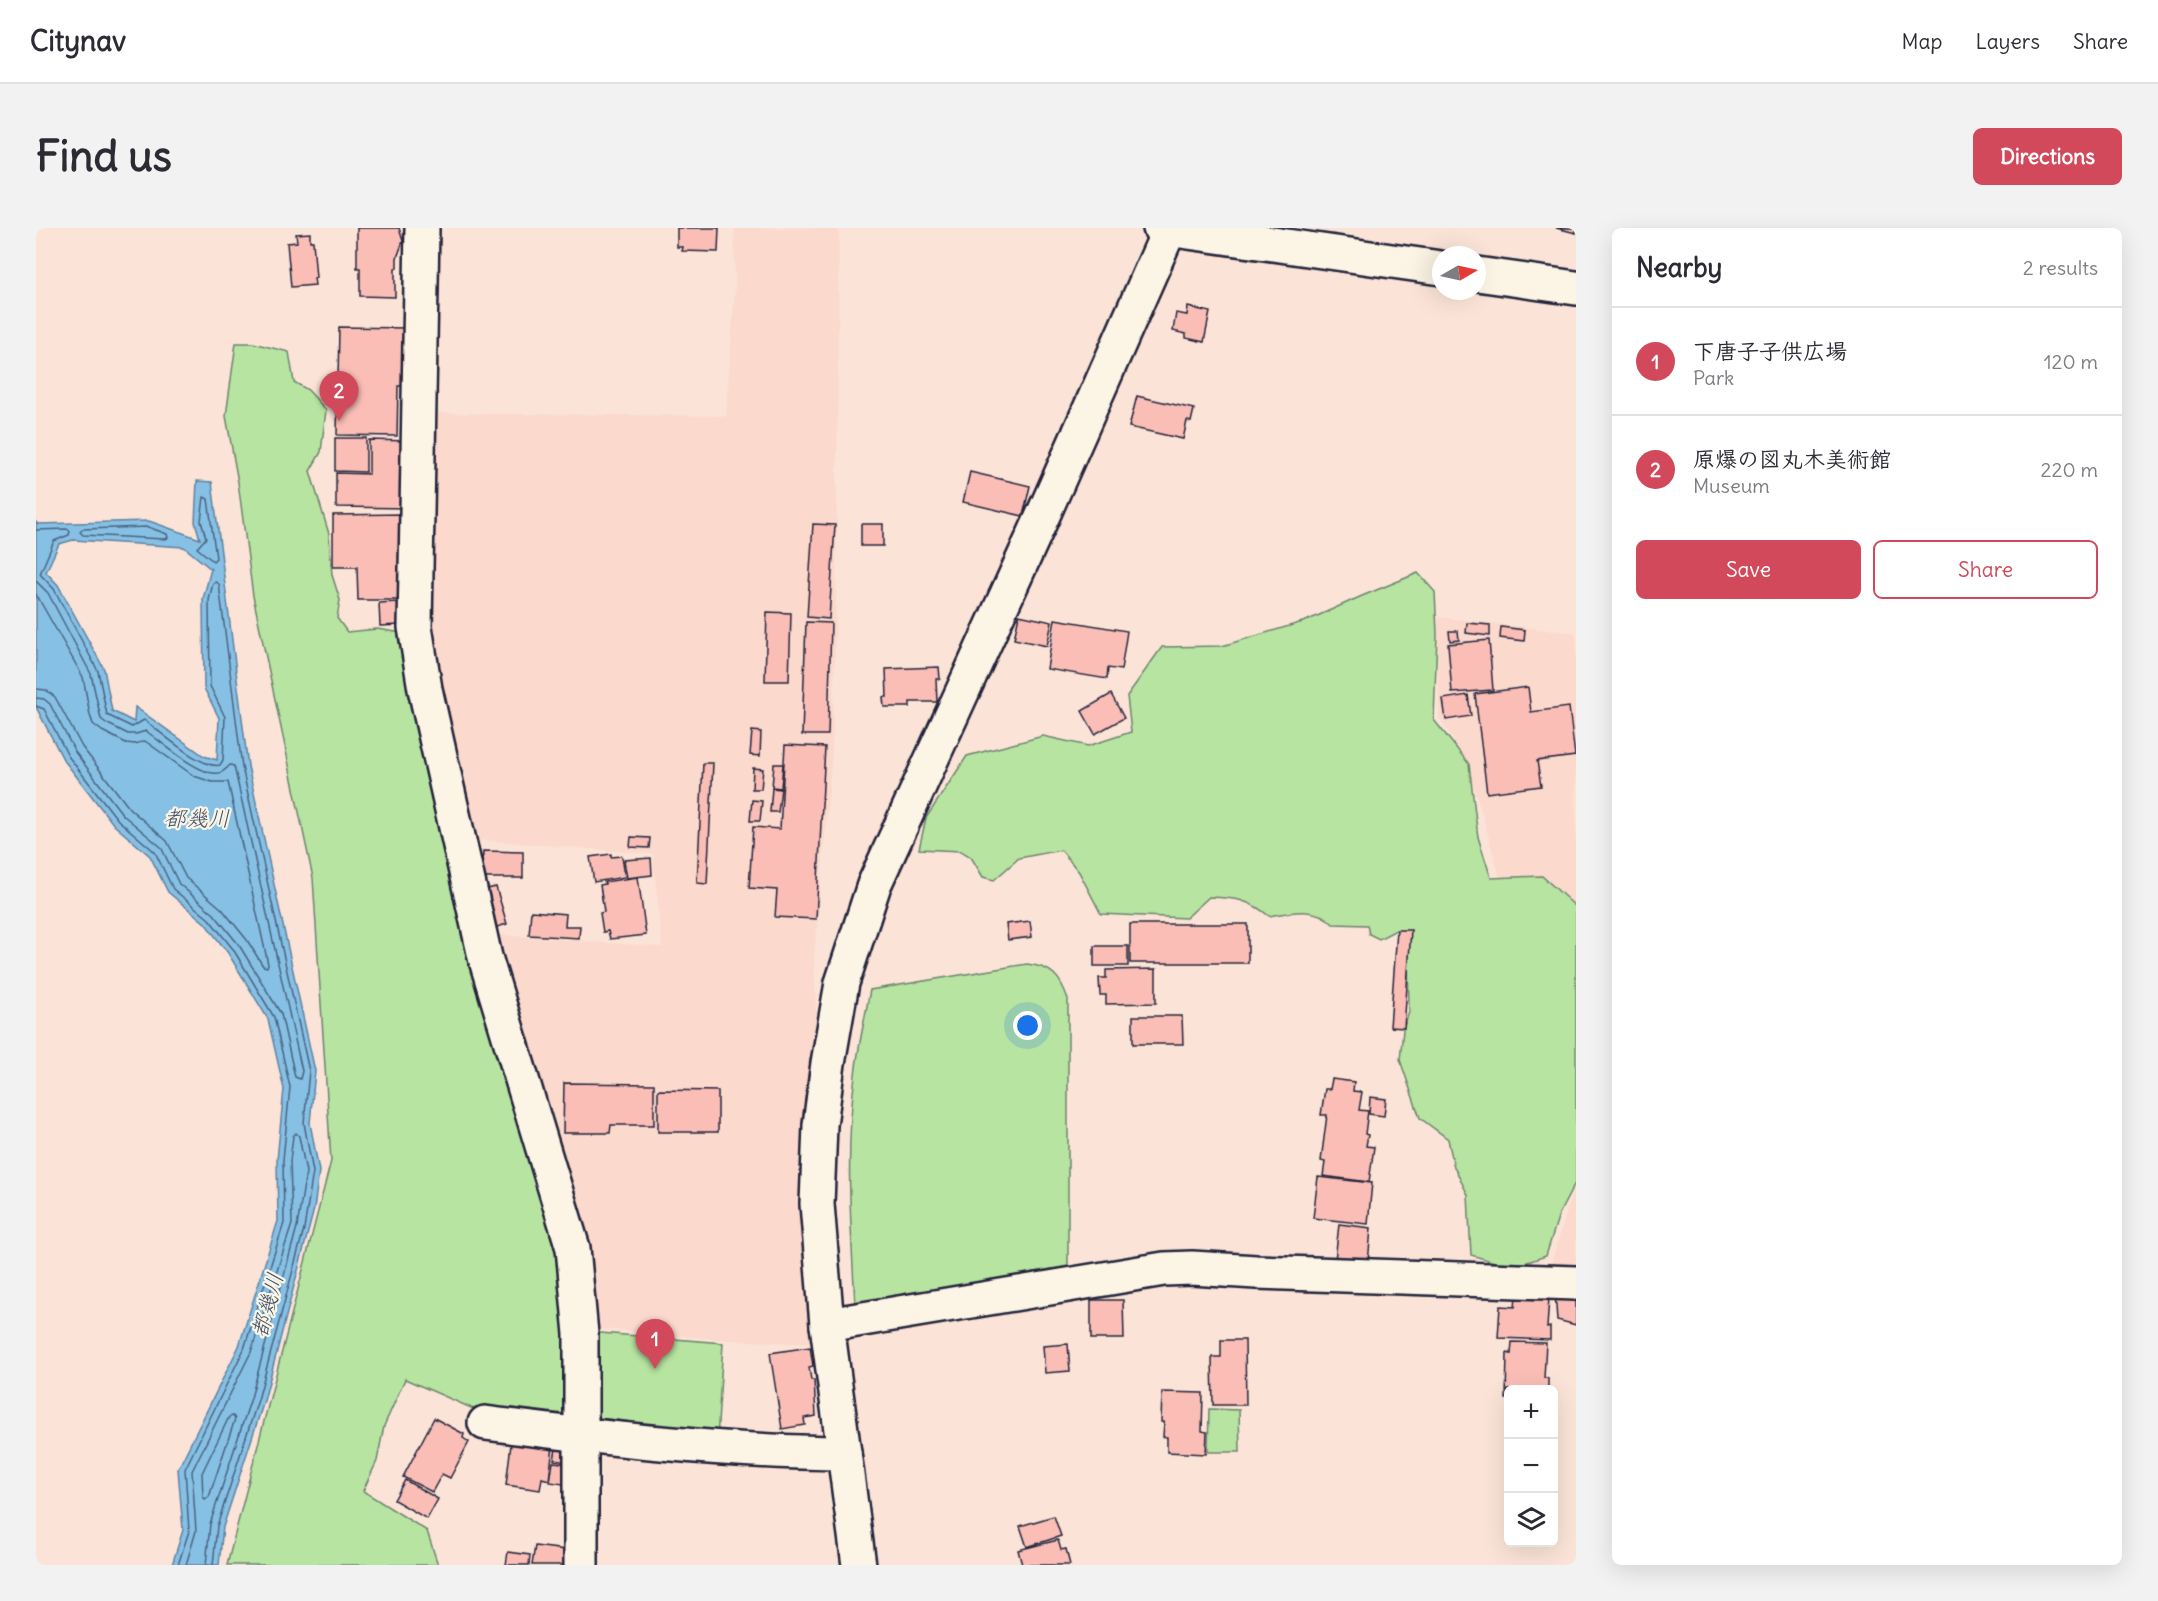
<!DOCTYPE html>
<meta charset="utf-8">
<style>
body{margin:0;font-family:Delius,"Klee One",sans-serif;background:#f2f2f3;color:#2b2b33}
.controls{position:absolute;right:18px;bottom:18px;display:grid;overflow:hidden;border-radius:9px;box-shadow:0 6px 24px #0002}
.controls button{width:54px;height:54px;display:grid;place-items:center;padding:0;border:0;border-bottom:2px solid #e1e1e2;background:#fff;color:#2b2b33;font:30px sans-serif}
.compass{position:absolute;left:1396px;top:18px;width:54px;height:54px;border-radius:50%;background:#fff;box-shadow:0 6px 24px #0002;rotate:81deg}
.you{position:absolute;left:992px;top:798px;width:21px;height:21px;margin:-15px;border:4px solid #fff;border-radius:50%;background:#1a73e8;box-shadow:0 0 0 9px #1a73e833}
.badge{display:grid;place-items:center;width:39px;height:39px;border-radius:50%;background:#d1495b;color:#fff;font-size:20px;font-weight:700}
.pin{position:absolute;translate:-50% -50px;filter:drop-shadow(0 2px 3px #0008)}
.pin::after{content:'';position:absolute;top:32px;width:21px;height:18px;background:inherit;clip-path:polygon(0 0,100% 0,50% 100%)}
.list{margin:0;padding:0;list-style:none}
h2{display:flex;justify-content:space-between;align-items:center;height:78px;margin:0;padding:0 24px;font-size:26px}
h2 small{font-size:20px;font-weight:400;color:#7c7c81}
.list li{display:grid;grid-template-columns:39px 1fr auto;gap:18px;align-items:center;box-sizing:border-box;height:108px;padding:0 24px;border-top:2px solid #e1e1e2}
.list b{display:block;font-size:22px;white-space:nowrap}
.list p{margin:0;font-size:20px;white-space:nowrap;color:#7c7c81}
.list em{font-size:20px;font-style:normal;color:#7c7c81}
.actions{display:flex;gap:12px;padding:18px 24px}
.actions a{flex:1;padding:14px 0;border:2px solid #d1495b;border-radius:9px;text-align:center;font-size:21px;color:#d1495b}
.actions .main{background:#d1495b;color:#fff}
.icon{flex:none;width:33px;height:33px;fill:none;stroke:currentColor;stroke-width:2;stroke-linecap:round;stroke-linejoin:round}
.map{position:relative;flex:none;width:1540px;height:1337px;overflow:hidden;border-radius:9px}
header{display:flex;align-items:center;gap:36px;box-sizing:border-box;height:84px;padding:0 30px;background:#fff;border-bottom:2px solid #e1e1e2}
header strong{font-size:28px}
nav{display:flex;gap:33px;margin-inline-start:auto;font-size:21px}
.intro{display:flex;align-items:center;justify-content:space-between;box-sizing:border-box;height:144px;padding:0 36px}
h1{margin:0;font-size:42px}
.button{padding:15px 27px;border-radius:9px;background:#d1495b;color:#fff;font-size:21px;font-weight:700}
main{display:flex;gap:36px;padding:0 36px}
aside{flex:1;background:#fff;border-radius:9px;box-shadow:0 6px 24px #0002}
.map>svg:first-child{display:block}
.built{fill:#fbd9cd}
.green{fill:#b7e4a1;stroke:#6c836e;stroke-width:1.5}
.water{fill:#86c1e5;stroke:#5e81a1;stroke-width:1.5;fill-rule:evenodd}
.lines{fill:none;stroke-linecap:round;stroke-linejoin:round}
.shore{stroke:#4a627f;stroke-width:1.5}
.building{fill:#fabeb6;stroke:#22223b;stroke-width:1.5}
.minor-casing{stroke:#22223b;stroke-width:38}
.minor{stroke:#fcf5e5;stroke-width:33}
.labels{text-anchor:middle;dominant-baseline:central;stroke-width:4.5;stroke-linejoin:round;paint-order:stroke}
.water-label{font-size:22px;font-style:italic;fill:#40526e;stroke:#fcf5e5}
</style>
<header>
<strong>Citynav</strong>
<nav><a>Map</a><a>Layers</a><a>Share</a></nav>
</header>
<div class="intro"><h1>Find us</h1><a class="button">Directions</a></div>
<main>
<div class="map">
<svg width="1540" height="1337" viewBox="0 0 1540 1337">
<rect width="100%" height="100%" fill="#fbe4d7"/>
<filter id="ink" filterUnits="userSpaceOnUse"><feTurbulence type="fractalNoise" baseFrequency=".0167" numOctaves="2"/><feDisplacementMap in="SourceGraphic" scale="12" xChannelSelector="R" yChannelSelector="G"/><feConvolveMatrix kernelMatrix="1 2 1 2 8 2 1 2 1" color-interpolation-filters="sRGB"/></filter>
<g filter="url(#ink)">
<g class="built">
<polygon points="698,0 803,0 800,389 796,527 778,732 781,802 766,911 766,1014 778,1116 692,1112 556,1100 454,706 626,719 617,626 431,611 392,425 393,185 690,188 699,58"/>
<polygon points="1401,389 1540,405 1540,695 1475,688 1441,569 1417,512 1403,490"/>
<polygon points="1540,953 1540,1043 1513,1042"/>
</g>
<g class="green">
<polygon points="200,115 217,115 253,124 258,154 272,162 290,182 285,224 274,243 293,306 296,347 304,372 301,390 311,404 341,401 366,405 408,527 522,938 539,1186 526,1195 442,1183 369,1151 348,1198 341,1233 327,1263 391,1303 402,1337 191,1337 295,933 277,650 217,368 202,254 190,188"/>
<path d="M 1382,345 L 1399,364 L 1401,406 L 1398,492 L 1433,536 L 1442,609 L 1455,650 L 1506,648 L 1540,679 L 1540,953 L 1523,986 L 1510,1028 L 1476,1039 L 1435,1027 L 1432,967 L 1418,939 L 1412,911 L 1384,890 L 1364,832 L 1367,802 L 1373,784 L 1372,725 L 1360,702 L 1343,711 L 1333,706 L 1331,697 L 1297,696 C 1280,678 1255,684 1233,688 C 1212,671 1199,670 1173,669 L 1150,690 L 1065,686 L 1043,644 L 1025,622 L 983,630 L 958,652 L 947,649 L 935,629 L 925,623 L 883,621 L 890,590 L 931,528 L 1007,508 L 1052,518 L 1095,504 L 1091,468 L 1126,419 L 1186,418 L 1270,393 L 1326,368 Z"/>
<path d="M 991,736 C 1016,739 1024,748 1032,771 L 1032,1038 L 819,1076 C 815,1000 809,923 819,847 C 822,819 829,790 834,762 Z"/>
<polygon points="552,1104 687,1115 681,1212 573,1202 556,1187"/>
<polygon points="1173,1181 1203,1182 1204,1224 1172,1224"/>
</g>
<path class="water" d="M 161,253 L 176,254 L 212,538 L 279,843 L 274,895 L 283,943 L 278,981 L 228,1173 L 187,1299 L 183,1337 L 136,1337 L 147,1302 L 142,1241 L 203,1118 L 242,993 L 241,932 L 248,861 L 232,791 L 192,725 L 169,695 L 132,664 L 114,628 L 78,597 L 27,531 L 0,479 L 0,294 L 2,296 L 113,293 L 164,311 L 159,294 ZM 37,312 L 148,319 L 175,341 L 167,371 L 168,460 L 183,490 L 181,532 L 168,528 L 99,479 L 98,494 L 76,483 L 68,441 L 22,357 L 10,344 L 23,316 Z"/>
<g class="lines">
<g class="shore">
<polygon points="168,269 172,271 180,330 177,333 161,320 170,310 165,293"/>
<polygon points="112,299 131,306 132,310 129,311 47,307 44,304 47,301"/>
<path d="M 0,302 L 31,301 L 34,303 L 33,307 L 18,313 L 4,346 L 18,361 L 62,443 L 71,487 L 96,499 L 108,492 C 124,503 166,542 184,537 L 187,532 L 189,489 L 174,458 L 173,372 L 177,355 L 180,354 L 183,356 L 206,539 L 273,843 L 268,895 L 277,944 L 268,1001 L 222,1172 L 181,1298 L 177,1337"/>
<path d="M 0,353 L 12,365 L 55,446 L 65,491 L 70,495 L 92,506 L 100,506 L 110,503 C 126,514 164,549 183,545 C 188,544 191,540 194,537 L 198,538 L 266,843 L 264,851 L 259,849 L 245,786 L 203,717 L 178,686 L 143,656 L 125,619 L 87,587 L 39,524 L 14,476 L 8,471 L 0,470"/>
<polyline points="0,366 47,449 54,487 57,496 66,503 90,515 99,516 109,513 158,548 176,554 192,554 232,736 231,739 227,738 211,712 186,681 150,650 131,613 94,581 46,519 19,469 10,462 0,461"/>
<polyline points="0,478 8,481 32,528 82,592 119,624 137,661 173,691 197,721 238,789 254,859 247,932 248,995 208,1121 149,1241 153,1303 142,1337"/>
<polygon points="197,1188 199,1191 173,1269 169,1271 167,1269 166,1245 193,1189"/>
<polyline points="150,1337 160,1303 156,1243 215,1124 256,996 254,933 257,908 260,905 263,908 270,944 261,999 215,1170 174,1296 170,1337"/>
</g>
</g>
<g class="building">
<polygon points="321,0 363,0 367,13 361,30 361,40 359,40 359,69 324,68 324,40 321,40"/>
<polygon points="641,0 683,0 682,24 646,23 647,19 641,19"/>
<polygon points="1520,0 1540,0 1540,5"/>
<polygon points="274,5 274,13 277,13 280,50 278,50 279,57 255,59 251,15 261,14 260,6"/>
<polygon points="1152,79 1174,84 1168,114 1150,110 1150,106 1137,103 1140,85 1151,87"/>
<polygon points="303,99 371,100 376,158 362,158 361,208 301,207"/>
<polygon points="1101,168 1158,181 1155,194 1151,193 1147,211 1093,199"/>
<polygon points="299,210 330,210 330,244 299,243"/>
<polygon points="333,212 374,213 373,280 300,279 300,245 333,246"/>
<polygon points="934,244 994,258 987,288 927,274"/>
<polygon points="367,286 368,372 322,372 321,339 297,339 297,287"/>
<polygon points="777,296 799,297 793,391 771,389"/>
<rect x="825" y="296" width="22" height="22"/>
<polygon points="363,374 364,397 344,398 343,375"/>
<polygon points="731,384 755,385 753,453 729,453"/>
<polygon points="983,387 1016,394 1011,418 978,411"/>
<polygon points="1019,391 1091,403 1085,442 1072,440 1071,451 1011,441"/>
<polygon points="770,394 795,395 792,507 766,507"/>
<polygon points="1431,395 1454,397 1454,408 1430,405"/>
<polygon points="1465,399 1489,402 1488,413 1464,410"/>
<polygon points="1413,403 1422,403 1423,412 1414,413"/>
<polygon points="1453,412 1457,462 1416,465 1412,416"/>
<polygon points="903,439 904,451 900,451 901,474 874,474 874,479 848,479 847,469 851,469 850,441"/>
<polygon points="1492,459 1495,484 1533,479 1539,528 1501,533 1505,558 1451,565 1439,466"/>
<polygon points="1075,466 1088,490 1059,506 1046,483"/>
<polygon points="1432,467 1435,488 1410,492 1407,471"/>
<polygon points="716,503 725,504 724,528 714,527"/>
<polygon points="749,517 789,519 780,691 739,689 741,662 713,660 717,599 744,601"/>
<polygon points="667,535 677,535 671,656 661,655"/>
<polygon points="738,536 747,536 745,560 736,559"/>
<polygon points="717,540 727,541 725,561 716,561"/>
<polygon points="736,560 745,561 742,584 734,584"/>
<polygon points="716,572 726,573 724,593 714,593"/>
<polygon points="595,609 614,610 613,620 594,619"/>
<polygon points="447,623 487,624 487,650 446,650"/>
<polygon points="575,626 575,629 586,628 589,649 558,654 554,629"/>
<polygon points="615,630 616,647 591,650 588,632"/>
<polygon points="602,649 610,707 574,711 572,703 567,704 564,685 568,684 564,657 569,656 568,654"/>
<polygon points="460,659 471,696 458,700 447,662"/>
<polygon points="495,683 530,686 529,698 544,698 543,710 493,707"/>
<polygon points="994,693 996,709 972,712 970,696"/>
<rect x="1094" y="696" width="118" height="39"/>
<polygon points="1361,702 1375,702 1368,800 1354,799"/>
<rect x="1058" y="718" width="34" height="20"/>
<polygon points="1120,741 1120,775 1070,776 1070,767 1064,767 1063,750 1070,750 1070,742"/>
<polygon points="1097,788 1146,788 1147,816 1097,816"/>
<polygon points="1296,851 1318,854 1317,863 1326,864 1323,882 1332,883 1329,906 1332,907 1330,918 1338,919 1333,954 1287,948 1289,934 1285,933 1291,887 1285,887 1289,861 1294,861"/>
<polygon points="528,855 618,856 618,897 575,897 574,905 527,905"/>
<polygon points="622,862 682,863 682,904 622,904"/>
<polygon points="1334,869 1350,871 1348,888 1333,886"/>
<polygon points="1282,949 1336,955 1332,996 1277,990"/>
<polygon points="1303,996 1335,1000 1332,1036 1299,1032"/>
<polygon points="1519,1064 1540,1064 1540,1097 1521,1092"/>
<polygon points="1480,1068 1513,1069 1511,1100 1514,1099 1514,1112 1462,1110 1464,1078 1479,1079"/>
<polygon points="1055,1072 1087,1072 1088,1111 1055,1111"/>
<polygon points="1185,1112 1209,1112 1210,1177 1177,1177 1176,1129 1185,1129"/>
<polygon points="1476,1114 1510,1115 1508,1150 1512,1150 1512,1162 1472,1162 1472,1171 1470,1171 1471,1125 1475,1126"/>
<polygon points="1032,1116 1034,1143 1009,1145 1007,1118"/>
<polygon points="774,1119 777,1138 773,1139 775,1152 778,1152 780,1188 768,1190 769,1197 746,1201 734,1125"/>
<polygon points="1126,1164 1167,1165 1166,1203 1171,1204 1170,1226 1131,1224 1131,1209 1127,1209 1128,1194 1125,1194"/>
<polygon points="398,1190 428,1206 427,1210 433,1214 414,1250 406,1246 396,1264 367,1249"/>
<polygon points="476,1208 517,1218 513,1252 506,1250 504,1262 470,1257"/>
<polygon points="521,1215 534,1217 531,1234 518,1232"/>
<polygon points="517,1234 536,1236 533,1257 514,1254"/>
<polygon points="369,1252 402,1271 391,1291 358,1272"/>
<polygon points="1018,1288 1025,1308 991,1319 984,1298"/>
<polygon points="1022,1312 1025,1322 1030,1321 1034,1337 986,1337 982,1322"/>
<polygon points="499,1318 537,1323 535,1337 496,1337"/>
<polygon points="472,1324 494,1327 493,1337 470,1337"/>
</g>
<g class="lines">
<defs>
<g id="minor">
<polyline points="386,0 379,399 389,461 449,729 537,1020 545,1106 545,1337"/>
<polyline points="1124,0 1405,40"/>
<polyline points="1441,46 1540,60"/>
<polyline points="791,1097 1128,1041 1156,1040 1220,1044 1540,1055"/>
<path d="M 449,1195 C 568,1210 688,1224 808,1225"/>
<polyline points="823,1337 791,1097 781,976 784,897 792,835 806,755 838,657 1004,294 1134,0"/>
</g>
</defs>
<use href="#minor" class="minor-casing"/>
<use href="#minor" class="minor"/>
</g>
</g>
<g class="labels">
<g class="water-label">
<text x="161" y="590">都幾川</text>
<text transform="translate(231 1077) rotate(-75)">都幾川</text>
</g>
</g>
</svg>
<div class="controls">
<button>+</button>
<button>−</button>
<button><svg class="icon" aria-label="layers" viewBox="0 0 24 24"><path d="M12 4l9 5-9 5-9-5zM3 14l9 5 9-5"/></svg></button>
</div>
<svg class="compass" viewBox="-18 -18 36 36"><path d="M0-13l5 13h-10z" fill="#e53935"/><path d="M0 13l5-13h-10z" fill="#7c7c81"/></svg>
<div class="you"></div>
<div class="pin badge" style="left:619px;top:1141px">1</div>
<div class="pin badge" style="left:303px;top:193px">2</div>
</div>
<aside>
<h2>Nearby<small>2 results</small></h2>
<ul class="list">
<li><span class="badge">1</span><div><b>下唐子子供広場</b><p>Park</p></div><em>120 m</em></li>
<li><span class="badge">2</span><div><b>原爆の図丸木美術館</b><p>Museum</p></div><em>220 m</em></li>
</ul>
<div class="actions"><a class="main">Save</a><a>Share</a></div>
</aside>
</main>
